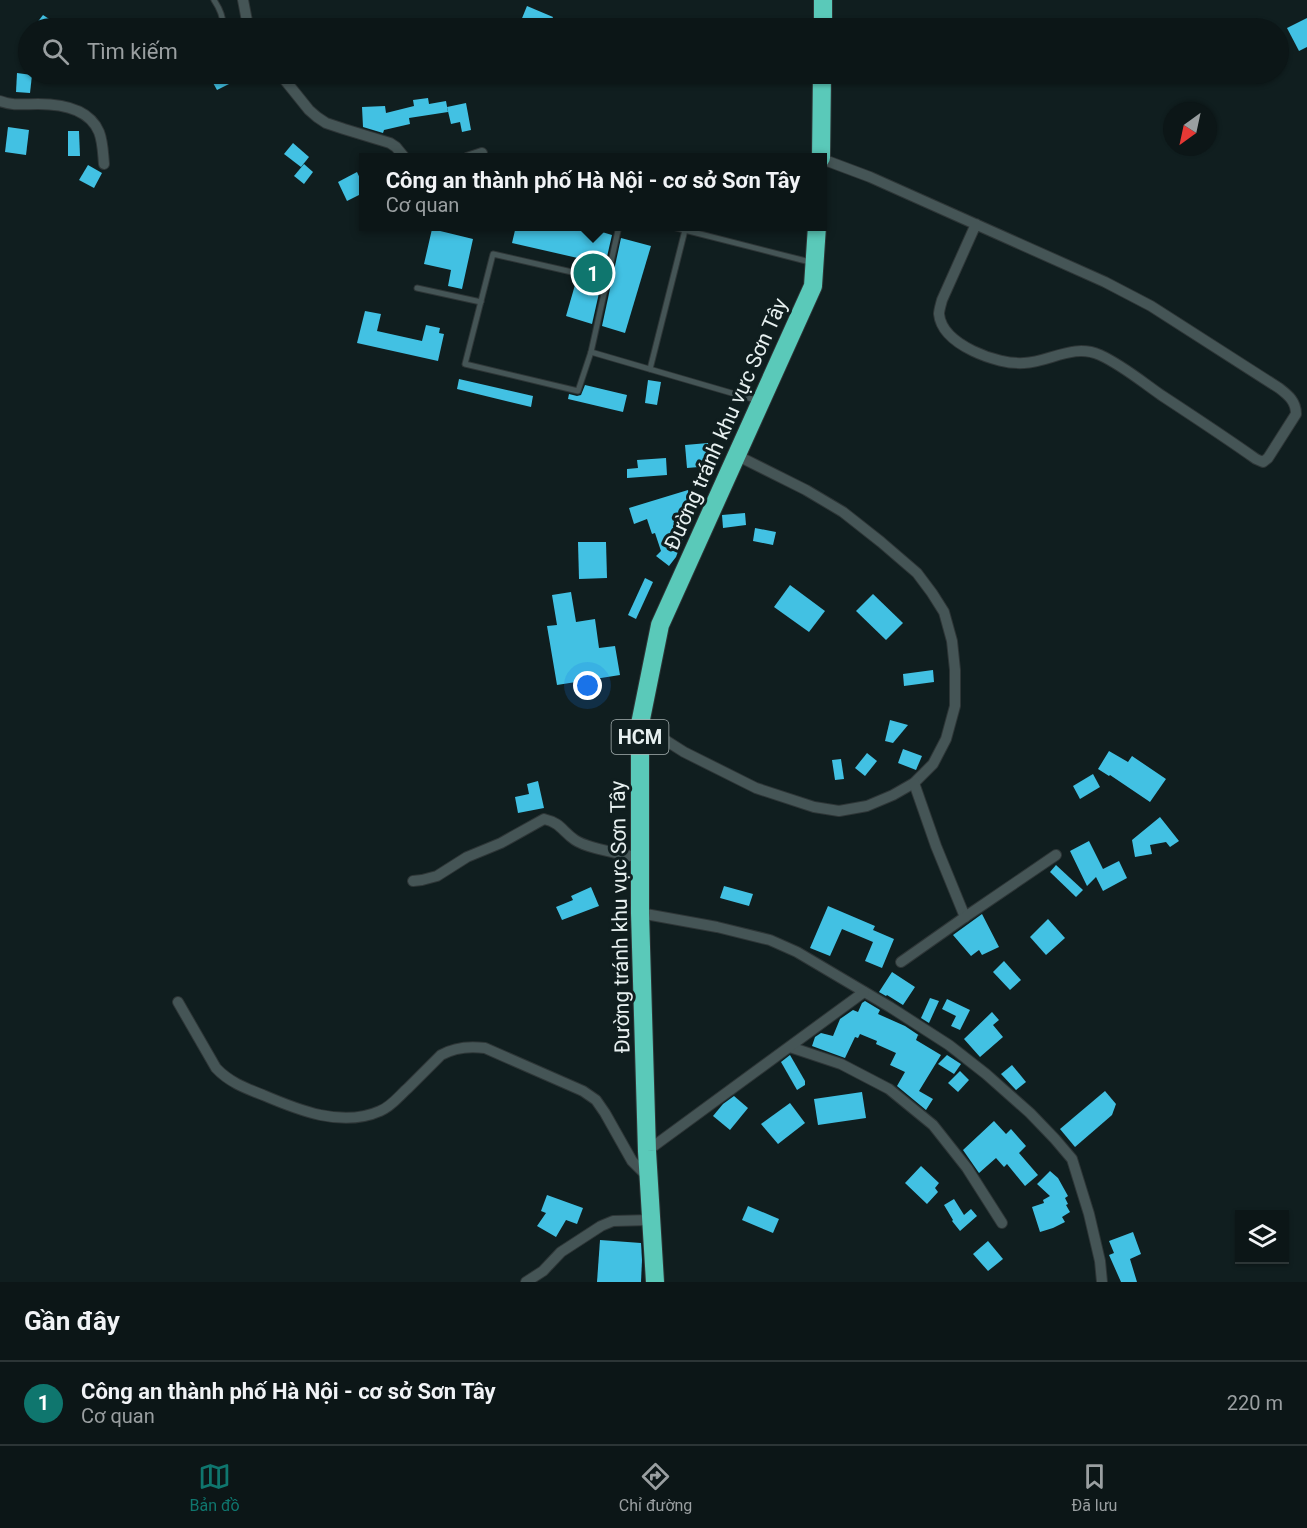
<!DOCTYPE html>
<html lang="vi">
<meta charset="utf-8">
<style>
body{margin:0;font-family:Roboto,sans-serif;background:#151f20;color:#f1f3f6}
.controls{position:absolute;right:18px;bottom:18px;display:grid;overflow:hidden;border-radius:0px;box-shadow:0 2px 4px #0004}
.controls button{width:54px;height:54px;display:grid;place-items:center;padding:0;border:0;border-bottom:2px solid #2c3536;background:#0c1617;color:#f1f3f6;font:30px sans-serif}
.compass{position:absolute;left:1163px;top:102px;width:54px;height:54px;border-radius:50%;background:#0c1617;box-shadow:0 2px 4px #0004;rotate:213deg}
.you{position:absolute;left:588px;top:686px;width:21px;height:21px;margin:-15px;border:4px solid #fff;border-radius:50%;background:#1a73e8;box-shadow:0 0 0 9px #1a73e833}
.badge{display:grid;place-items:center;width:39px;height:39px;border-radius:50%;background:#0f766e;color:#fff;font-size:20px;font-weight:700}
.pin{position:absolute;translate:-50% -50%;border:3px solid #fff;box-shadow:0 2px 6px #0006}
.popup{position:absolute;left:359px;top:153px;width:468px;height:78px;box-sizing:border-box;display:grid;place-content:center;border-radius:0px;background:#0c1617;filter:drop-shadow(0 2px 4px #0005);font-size:20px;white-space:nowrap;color:#9a9fa1}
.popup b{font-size:22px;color:#f1f3f6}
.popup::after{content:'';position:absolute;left:50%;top:100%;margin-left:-12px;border:12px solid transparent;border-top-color:#0c1617}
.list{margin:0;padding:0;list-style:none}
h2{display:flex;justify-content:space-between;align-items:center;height:78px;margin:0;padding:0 24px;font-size:26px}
h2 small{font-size:20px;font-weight:400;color:#9a9fa1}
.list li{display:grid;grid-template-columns:39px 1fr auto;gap:18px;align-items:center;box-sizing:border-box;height:84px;padding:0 24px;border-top:2px solid #2c3536}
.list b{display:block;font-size:22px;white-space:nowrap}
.list p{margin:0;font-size:20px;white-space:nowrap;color:#9a9fa1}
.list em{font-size:20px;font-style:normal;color:#9a9fa1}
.icon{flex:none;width:33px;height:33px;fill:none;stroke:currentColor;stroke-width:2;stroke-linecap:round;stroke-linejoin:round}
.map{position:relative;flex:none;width:1307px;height:1282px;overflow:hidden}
.search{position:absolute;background:#0c1617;box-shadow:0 2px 4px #0004;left:18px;right:18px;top:18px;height:66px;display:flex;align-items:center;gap:15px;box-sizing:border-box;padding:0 21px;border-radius:33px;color:#9a9fa1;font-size:22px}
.sheet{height:162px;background:#0c1617}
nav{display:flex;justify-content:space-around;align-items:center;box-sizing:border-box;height:84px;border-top:2px solid #2c3536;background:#0c1617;font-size:16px;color:#9a9fa1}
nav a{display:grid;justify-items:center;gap:3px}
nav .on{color:#0f766e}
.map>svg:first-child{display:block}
.building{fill:#42c1e3}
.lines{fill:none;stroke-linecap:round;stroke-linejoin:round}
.lane-casing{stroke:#2e3637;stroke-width:7}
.street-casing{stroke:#2e3637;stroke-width:12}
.highway-casing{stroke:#2e3637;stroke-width:20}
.lane{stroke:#455556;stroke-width:5}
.street{stroke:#455556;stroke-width:10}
.highway{stroke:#5ac9b9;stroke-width:18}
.labels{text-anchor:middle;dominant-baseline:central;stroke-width:6;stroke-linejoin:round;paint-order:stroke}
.shield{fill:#101e1f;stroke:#a6b1b1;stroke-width:1.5}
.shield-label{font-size:20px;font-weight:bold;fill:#e7f0f0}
.street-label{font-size:21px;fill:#e7f0f0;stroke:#101e1f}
</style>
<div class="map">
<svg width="1307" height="1282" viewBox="0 0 1307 1282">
<rect width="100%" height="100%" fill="#101e1f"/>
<g class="building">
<polygon points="527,6 553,17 548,28 518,28"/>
<polygon points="43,15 63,28 33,28"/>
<polygon points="1307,18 1307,47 1299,51 1287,28"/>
<polygon points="17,73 32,75 30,93 16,92"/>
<polygon points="208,74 249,74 217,90"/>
<polygon points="428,98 429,104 446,101 448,112 409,118 410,124 384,130 383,133 363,127 362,107 385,106 386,113 414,106 413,100"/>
<polygon points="466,103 471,130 462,132 460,122 451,124 447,107"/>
<polygon points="8,127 29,130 26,155 5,152"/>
<polygon points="68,131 79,131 80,156 68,156"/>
<polygon points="293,143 309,157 301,167 284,154"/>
<polygon points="304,164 313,172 304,184 294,176"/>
<polygon points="88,165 102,173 94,188 79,180"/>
<polygon points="357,172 363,185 363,193 347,201 338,182"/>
<polygon points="516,226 582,226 612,235 603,274 580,269 582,259 512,243"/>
<polygon points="432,229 473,239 462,289 448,286 451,270 424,264"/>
<polygon points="621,238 651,246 625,333 602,326"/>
<polygon points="577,278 601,284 592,324 566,316"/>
<polygon points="365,311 381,314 377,331 422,341 426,325 440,328 439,333 444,334 438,361 357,343"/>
<polygon points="459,379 533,396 531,407 457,389"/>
<polygon points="648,380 661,382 657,405 645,403"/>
<polygon points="585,385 627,395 623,412 568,399 569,394 577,396 581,395"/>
<polygon points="708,443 711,466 687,468 685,445"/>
<polygon points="666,458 667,475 627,478 627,469 638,468 637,460"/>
<polygon points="688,490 693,505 684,508 689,523 679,526 683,538 676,557 669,566 656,556 661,551 655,533 652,534 647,519 634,524 629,508"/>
<polygon points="745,513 746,525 723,528 722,515"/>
<polygon points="755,528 776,532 773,545 753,541"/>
<polygon points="578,542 606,542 607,578 579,579"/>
<polygon points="645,578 653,582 636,619 628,615"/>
<polygon points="790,585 825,611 809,632 774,607"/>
<polygon points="571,592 576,622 595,619 599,648 615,646 620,675 557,685 547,626 557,625 552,595"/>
<polygon points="873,594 903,623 886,640 856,611"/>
<polygon points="933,670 934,682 904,686 903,674"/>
<polygon points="890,720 908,725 893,743 885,741"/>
<polygon points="903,749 922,756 916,770 898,763"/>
<polygon points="1109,751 1128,762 1132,756 1166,779 1150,802 1110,775 1109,776 1098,769"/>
<polygon points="867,753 877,761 865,776 855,768"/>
<polygon points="841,759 844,779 835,780 832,760"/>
<polygon points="1093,774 1100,787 1080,799 1073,786"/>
<polygon points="538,781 544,808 518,813 515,797 529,794 527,784"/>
<polygon points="1160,817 1179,841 1170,847 1166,842 1150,845 1152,854 1135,857 1132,840"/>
<polygon points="1089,841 1103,869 1119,861 1127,878 1103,891 1096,877 1087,886 1070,851"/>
<polygon points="1056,865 1083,890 1076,897 1050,872"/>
<polygon points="724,886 753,894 749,906 720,898"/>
<polygon points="591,887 599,906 562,920 556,907 573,900 571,896"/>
<polygon points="828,906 875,926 873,930 894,939 882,968 865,961 873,942 842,929 830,956 810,948"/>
<polygon points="982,914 999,947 982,955 979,950 971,956 953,935"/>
<polygon points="1048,919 1065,938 1046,955 1030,937"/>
<polygon points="1004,961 1021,980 1010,990 993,972"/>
<polygon points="892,972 915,987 903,1005 887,995 886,996 879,992"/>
<polygon points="930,998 939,1001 929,1023 921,1018"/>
<polygon points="947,999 970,1010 960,1030 951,1026 956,1016 942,1009"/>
<polygon points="865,1001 880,1010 878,1014 905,1026 920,1036 918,1035 916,1040 941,1055 919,1091 933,1099 926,1110 897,1086 905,1072 890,1065 896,1053 876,1044 877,1041 860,1034 858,1038 855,1037 845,1058 812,1046 815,1037 821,1033 833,1036 840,1019 853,1010 858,1012 862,1003"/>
<polygon points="992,1012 999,1020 993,1025 1003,1037 980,1057 964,1039"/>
<polygon points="790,1055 805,1081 805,1085 797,1090 781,1062"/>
<polygon points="947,1055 961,1064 954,1074 938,1064"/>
<polygon points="1012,1065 1026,1082 1016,1090 1001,1074"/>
<polygon points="960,1071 969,1080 958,1092 948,1083"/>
<polygon points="1105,1091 1116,1104 1112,1115 1075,1147 1060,1129"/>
<polygon points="862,1092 866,1118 818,1125 814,1099"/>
<polygon points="734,1096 748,1108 730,1130 713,1116 723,1104"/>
<polygon points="790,1103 805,1123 778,1144 761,1124"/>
<polygon points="994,1121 1006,1134 1011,1129 1026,1146 1019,1153 1038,1175 1025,1186 1007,1164 1004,1167 996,1158 979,1173 963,1150"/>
<polygon points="921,1166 939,1183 935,1188 938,1192 927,1204 905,1183"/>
<polygon points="1050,1171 1058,1178 1068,1196 1065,1198 1068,1204 1066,1205 1070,1212 1062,1217 1065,1222 1053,1228 1040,1232 1032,1207 1044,1203 1043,1200 1050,1196 1037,1184"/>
<polygon points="547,1195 583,1208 577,1224 566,1220 556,1237 537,1226 546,1213 541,1211"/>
<polygon points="954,1199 964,1215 971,1209 977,1216 960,1231 952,1221 953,1220 944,1205"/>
<polygon points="748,1206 779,1219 773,1233 742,1220"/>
<polygon points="1133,1232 1141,1254 1130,1259 1137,1282 1121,1282 1109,1255 1114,1253 1109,1241"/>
<polygon points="600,1240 641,1243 642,1260 641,1282 597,1282"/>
<polygon points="988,1241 1003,1259 988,1271 973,1254"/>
</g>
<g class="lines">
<defs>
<g id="lane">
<path d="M 214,0 C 220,9 224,18 223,28"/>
<polyline points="669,226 810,262"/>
<polyline points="607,280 493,254 465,364 578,391 591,352 619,226"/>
<polyline points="417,288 481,302"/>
<polyline points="591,352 759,401"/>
<polyline points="650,369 685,230"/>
</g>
<g id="street">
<polyline points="243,0 247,21 251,28"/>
<polyline points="280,74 309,110 317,117 326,123 344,129 390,143 396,147 405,158"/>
<path d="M 0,101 C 13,106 24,104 38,104 C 60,104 89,108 99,132 C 103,142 103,154 104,164"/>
<polyline points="467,158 482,153"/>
<path d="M 822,159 L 870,177 L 1105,282 L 1151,306 L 1279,388 C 1288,395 1296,401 1296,414 L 1268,458 L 1263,462 L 1256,459 C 1225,437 1193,416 1161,395 C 1141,381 1122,365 1100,355 C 1073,343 1050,362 1024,363 C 998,365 942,345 939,314 C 939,310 941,304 942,300 L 976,224"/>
<polyline points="640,724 684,752 756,788 814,807 839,811 867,806 893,795 914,783 933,764 946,739 955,706 955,670 952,641 944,612 932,593 917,573 881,542 843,512 806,490 736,455"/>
<polyline points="914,783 936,846 965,917"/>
<path d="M 413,881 L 422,880 L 437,876 L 467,857 L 501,843 L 544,819 C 561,823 562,831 575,840 C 588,849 624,854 640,858"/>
<polyline points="640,913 717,927 770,940 797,952 890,1007 949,1045 986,1074 1030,1113 1055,1139 1072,1159 1089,1214 1100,1261 1102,1282"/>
<polyline points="901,962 965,917 1056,855"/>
<path d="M 178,1002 L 216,1068 C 229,1082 245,1088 263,1095 C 298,1110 342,1128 380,1111 C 391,1107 399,1096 408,1088 C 419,1077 430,1066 441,1055 C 455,1047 470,1046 485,1048 L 583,1091 L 596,1100 L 605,1113 L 632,1161 L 649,1178"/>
<polyline points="790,1047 841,1064 889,1089 933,1125 967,1168 1002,1223"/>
<polyline points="647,1151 864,992"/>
<polyline points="526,1282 543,1271 561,1252 601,1226 613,1221 651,1220"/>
</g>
<g id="highway">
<polyline points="823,28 823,0"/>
<polyline points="821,158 822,74"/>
<polyline points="655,1282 647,1151 640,913 640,724 660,625 813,286 817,226"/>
</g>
</defs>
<use href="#lane" class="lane-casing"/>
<use href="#street" class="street-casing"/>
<use href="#highway" class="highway-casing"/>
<use href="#lane" class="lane"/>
<use href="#street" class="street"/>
<use href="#highway" class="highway"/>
</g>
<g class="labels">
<rect class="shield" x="611.5" y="720" width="57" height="34" rx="4.5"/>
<g class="shield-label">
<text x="640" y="737">HCM</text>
</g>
<g class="street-label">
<text transform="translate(726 424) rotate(-66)">Đường tránh khu vực Sơn Tây</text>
<text transform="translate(620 917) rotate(-91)">Đường tránh khu vực Sơn Tây</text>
</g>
</g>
</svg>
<div class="controls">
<button><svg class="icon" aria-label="layers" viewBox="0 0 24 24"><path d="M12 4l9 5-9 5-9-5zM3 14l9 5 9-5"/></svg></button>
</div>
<svg class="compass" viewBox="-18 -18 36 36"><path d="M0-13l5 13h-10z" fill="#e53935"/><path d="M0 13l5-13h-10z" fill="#9a9fa1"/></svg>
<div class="you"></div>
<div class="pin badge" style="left:593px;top:273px">1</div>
<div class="popup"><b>Công an thành phố Hà Nội - cơ sở Sơn Tây</b>Cơ quan</div>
<div class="search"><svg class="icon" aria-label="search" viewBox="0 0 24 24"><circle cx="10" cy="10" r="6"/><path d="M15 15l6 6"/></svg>Tìm kiếm</div>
</div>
<section class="sheet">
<h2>Gần đây<small></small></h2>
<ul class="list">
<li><span class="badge">1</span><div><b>Công an thành phố Hà Nội - cơ sở Sơn Tây</b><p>Cơ quan</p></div><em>220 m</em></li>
</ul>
</section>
<nav>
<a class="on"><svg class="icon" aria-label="map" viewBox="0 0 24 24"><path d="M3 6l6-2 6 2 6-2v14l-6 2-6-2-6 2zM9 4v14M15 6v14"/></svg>Bản đồ</a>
<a><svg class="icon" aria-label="directions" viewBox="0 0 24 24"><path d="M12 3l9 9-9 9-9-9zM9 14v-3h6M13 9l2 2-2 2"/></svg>Chỉ đường</a>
<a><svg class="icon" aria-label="saved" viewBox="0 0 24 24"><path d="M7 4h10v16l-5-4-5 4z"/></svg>Đã lưu</a>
</nav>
